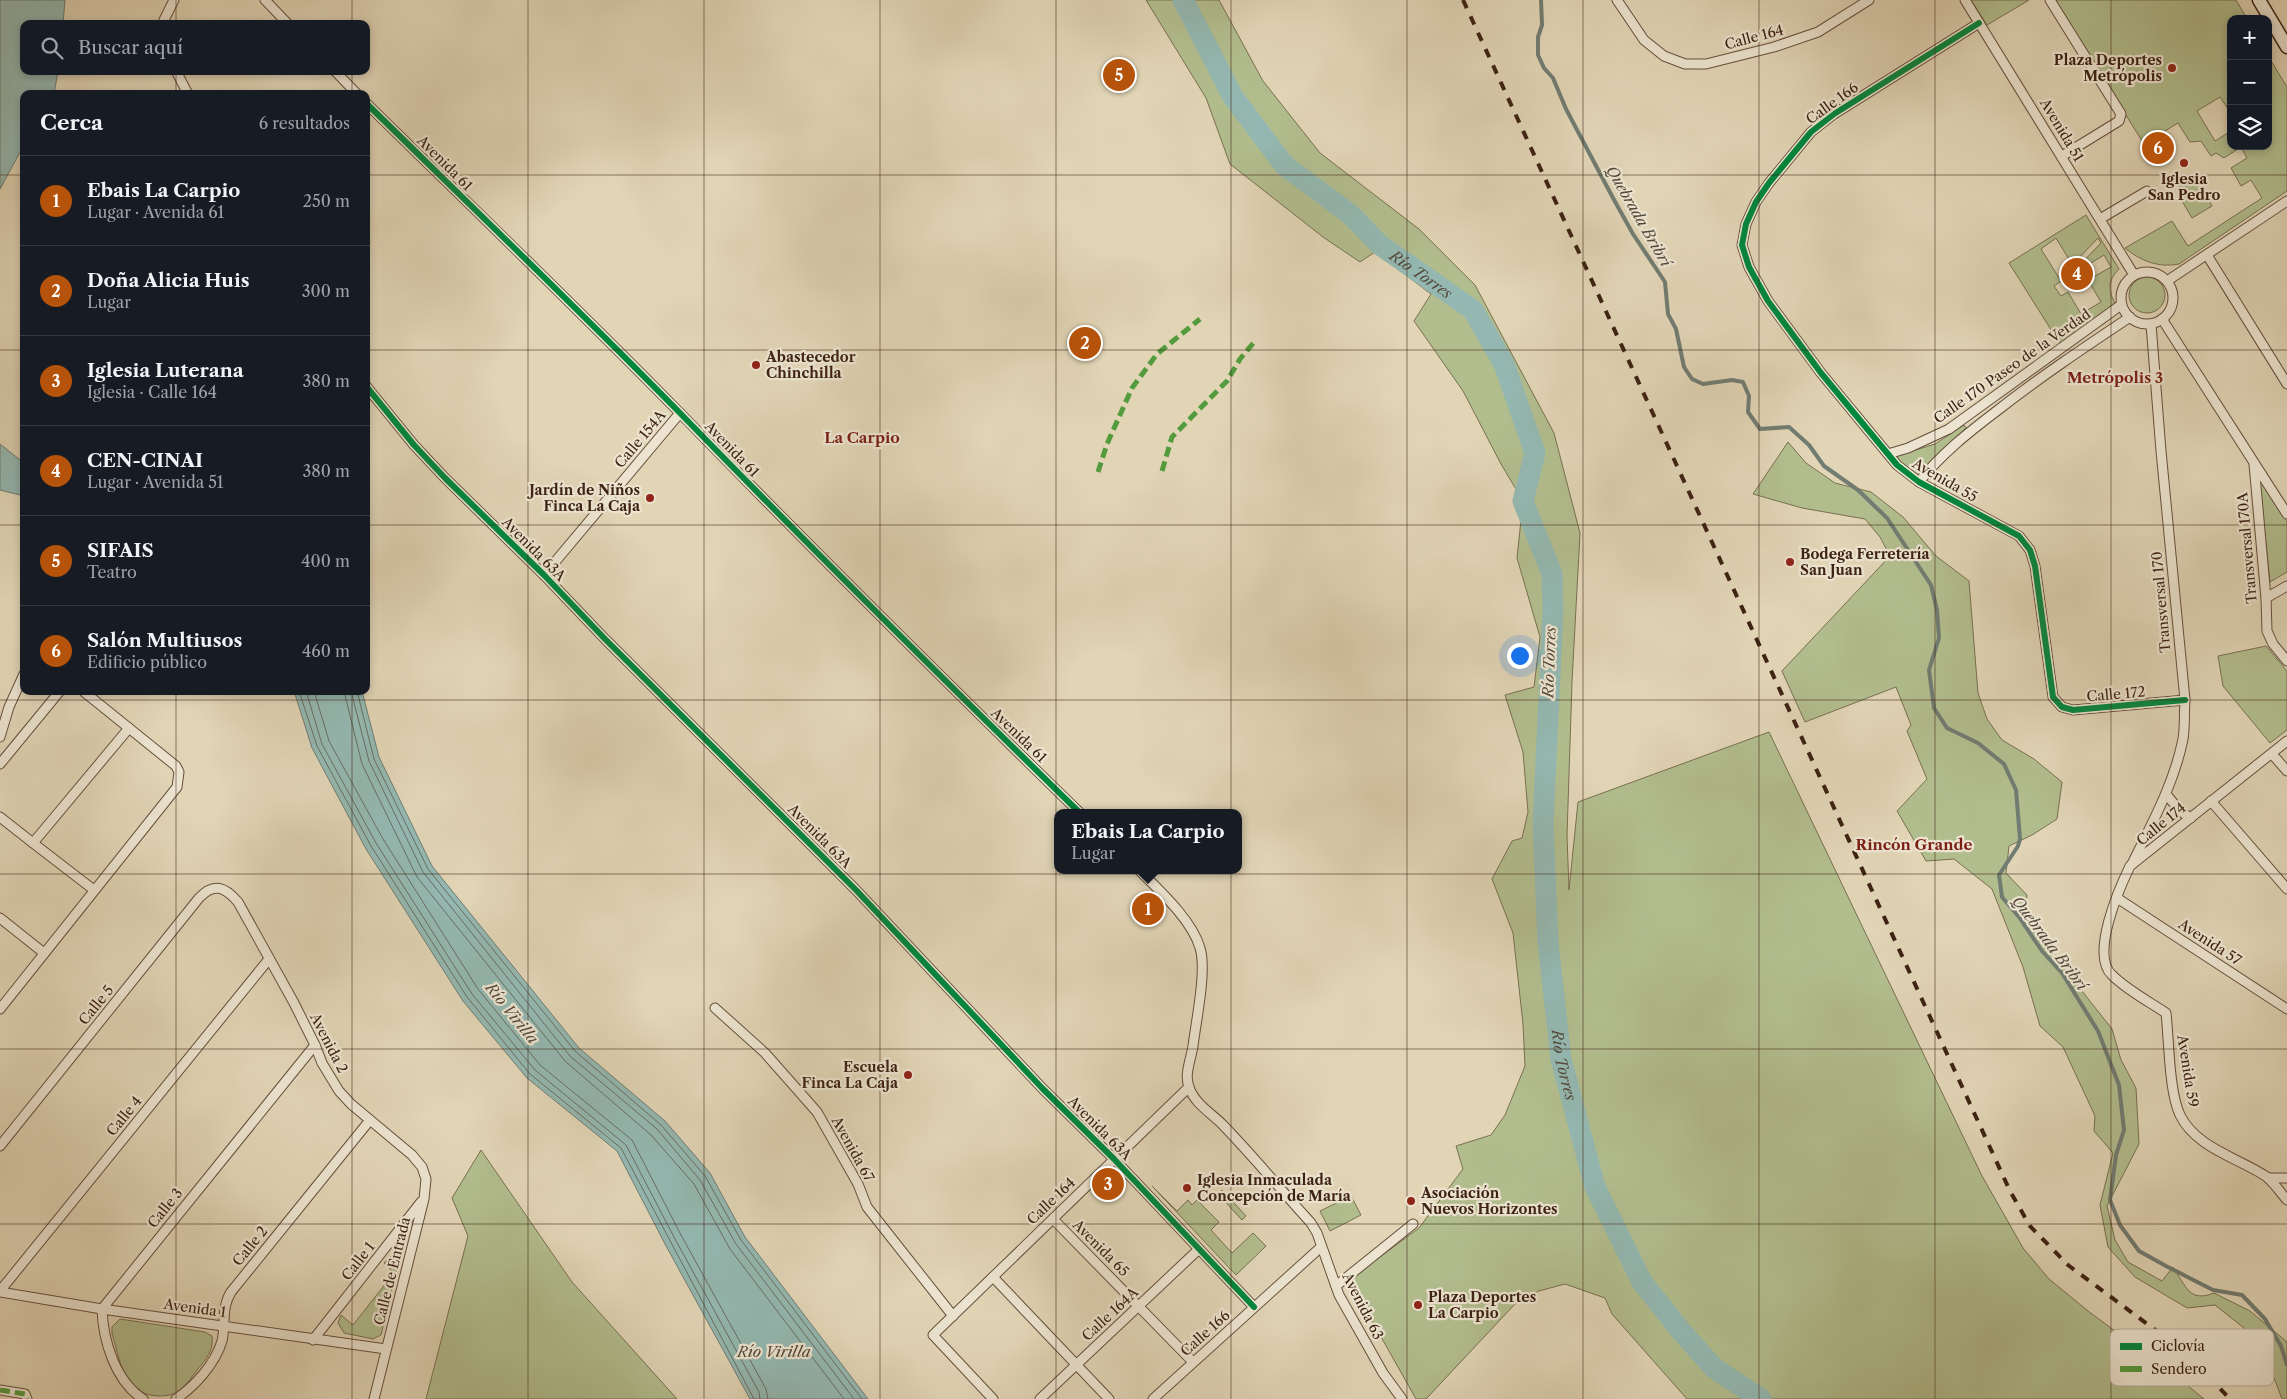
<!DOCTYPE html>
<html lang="es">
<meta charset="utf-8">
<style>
body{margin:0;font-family:"Libre Caslon Text",serif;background:#242831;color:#f1f3f6}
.controls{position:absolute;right:15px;top:15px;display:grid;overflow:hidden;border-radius:10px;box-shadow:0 2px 8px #0003}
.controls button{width:45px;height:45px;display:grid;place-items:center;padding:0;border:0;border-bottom:1px solid #363941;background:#171b24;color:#f1f3f6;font:25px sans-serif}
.you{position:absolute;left:1519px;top:655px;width:18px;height:18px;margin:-12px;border:4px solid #fff;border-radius:50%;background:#1a73e8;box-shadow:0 0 0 8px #1a73e833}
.badge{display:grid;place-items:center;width:32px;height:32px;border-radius:50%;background:#b45309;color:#fff;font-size:16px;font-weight:700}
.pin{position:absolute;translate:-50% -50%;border:2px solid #fff;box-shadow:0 1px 5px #0006}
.popup{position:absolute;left:1054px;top:809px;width:188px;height:65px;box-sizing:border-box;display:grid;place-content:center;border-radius:10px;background:#171b24;filter:drop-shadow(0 1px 4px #0005);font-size:16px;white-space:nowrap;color:#9ea1a6}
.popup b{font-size:19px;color:#f1f3f6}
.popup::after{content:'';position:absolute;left:50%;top:100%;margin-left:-10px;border:10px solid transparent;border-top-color:#171b24}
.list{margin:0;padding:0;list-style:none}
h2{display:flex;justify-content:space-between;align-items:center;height:65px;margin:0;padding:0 20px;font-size:21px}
h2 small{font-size:16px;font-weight:400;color:#9ea1a6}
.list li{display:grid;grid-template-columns:32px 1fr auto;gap:15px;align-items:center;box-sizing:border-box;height:90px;padding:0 20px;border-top:1px solid #363941}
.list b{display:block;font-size:19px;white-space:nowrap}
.list p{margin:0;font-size:16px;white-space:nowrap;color:#9ea1a6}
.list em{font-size:16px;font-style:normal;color:#9ea1a6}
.icon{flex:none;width:28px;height:28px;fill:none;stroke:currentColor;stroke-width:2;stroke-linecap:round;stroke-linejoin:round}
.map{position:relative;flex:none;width:2287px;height:1399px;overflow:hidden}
.search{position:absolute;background:#171b24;box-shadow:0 2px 8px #0003;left:20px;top:20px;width:350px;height:55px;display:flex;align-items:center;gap:12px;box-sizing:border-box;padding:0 18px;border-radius:10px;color:#9ea1a6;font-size:19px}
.panel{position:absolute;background:#171b24;box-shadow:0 2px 8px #0003;left:20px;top:90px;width:350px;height:605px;border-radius:10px}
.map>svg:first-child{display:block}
.green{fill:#b2bd8e;stroke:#787050;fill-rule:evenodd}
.water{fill:#94b8b1;stroke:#717c72}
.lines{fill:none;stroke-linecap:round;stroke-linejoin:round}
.shore{stroke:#686d62;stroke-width:1}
.stream{stroke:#717c72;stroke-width:4}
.river{stroke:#94b8b1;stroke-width:21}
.street-casing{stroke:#664f3c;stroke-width:11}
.secondary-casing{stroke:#3d2213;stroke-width:15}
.street{stroke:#ece4d0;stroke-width:9}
.secondary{stroke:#ece4d0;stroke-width:12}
.rail{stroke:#3d2213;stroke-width:4;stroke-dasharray:9 9;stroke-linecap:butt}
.quiet{stroke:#539b3d;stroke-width:5;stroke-dasharray:10 5;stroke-linecap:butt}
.cycleway-casing{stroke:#ece4d0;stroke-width:9}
.cycleway{stroke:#00873e;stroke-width:6}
.grid{fill:none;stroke:#3d2213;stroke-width:1;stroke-opacity:0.55}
.poi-dot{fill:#8f2418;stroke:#ece4d0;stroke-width:2}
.labels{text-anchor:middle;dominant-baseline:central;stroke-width:4.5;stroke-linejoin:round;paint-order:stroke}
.street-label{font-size:14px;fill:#3d2213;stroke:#ece4d0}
.poi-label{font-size:14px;font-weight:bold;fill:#3d2213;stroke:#ece4d0;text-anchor:start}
.water-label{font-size:15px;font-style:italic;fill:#53483a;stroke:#ece4d0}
.neighbourhood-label{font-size:15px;font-weight:bold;fill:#7a1f14;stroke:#ece4d0}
.key{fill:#ece4d0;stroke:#b8aa97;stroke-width:1}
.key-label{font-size:14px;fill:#3d2213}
</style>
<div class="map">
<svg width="2287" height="1399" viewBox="0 0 2287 1399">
<rect width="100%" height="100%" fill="#e1d5b6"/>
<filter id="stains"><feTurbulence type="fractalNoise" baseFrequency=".004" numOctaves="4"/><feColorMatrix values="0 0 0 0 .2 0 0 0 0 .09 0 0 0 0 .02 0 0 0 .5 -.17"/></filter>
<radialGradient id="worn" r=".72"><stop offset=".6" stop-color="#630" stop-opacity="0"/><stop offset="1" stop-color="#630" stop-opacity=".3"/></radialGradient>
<g class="green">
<polygon points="1146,0 1219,0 1263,81 1320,153 1419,229 1475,285 1554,433 1580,533 1572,682 1567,836 1569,890 1578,802 1769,732 1982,1176 2023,1248 2049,1279 2088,1311 2182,1381 2204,1399 1687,1399 1612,1314 1605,1298 1565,1284 1539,1291 1515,1304 1426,1399 1416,1399 1349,1280 1419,1228 1463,1169 1456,1146 1491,1135 1505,1115 1525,1066 1523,1024 1513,933 1492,879 1512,841 1522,838 1528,812 1523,752 1505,695 1534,687 1540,637 1517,558 1523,501 1501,464 1463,391 1414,321 1431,294 1375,252 1360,262 1323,237 1230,164 1206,98"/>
<polygon points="1971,0 2029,0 1987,25"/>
<path d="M 2054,0 L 2236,0 L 2247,19 L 2231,19 L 2231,113 L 2220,97 L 2197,111 L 2215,141 L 2231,131 L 2231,146 L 2268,146 L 2268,56 L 2287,87 L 2287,191 L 2179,264 C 2158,268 2141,261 2125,248 L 2172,221 L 2188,246 L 2262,198 L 2251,180 L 2241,186 L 2231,168 L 2247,158 L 2241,147 L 2224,158 L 2216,153 L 2211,156 L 2201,141 L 2190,142 L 2178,123 L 2144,144 Z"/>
<polygon points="2195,177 2212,206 2192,218 2178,194 2179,187"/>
<path d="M 2086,215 L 2119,269 C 2107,281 2108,291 2116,305 L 2060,344 L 2009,263 ZM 2056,238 L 2070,261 L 2074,259 L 2075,262 L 2098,238 L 2101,243 L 2079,266 L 2081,269 L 2104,255 L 2111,267 L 2088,280 L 2101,302 L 2081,314 L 2068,292 L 2061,296 L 2054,286 L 2061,281 L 2041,249 Z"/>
<circle cx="2147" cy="295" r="18"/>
<polygon points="1964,425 1966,428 1918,478 1903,466 1896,456 1935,444"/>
<path d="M 1788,442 L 1806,463 L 1835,483 L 1871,492 L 1903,517 L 1936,556 L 1969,581 L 1978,693 L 1987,719 L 2002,740 L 2034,759 L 2062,782 L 2057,819 L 2032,835 L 2009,846 L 2006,873 L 2027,895 L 2025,917 L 2041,933 L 2059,962 L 2112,1029 L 2121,1060 L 2136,1088 L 2139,1144 L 2107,1206 L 2115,1240 L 2128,1262 L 2162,1281 L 2173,1267 C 2186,1286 2189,1303 2214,1293 L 2250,1311 L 2287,1342 L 2287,1399 L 2282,1399 L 2270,1367 L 2244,1328 L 2215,1305 L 2187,1308 L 2135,1277 L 2108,1247 L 2100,1205 L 2113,1153 L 2094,1131 L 2095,1116 L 2063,1047 L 2040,1026 L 2023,967 L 1992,889 L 1954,859 L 1926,861 L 1897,811 L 1927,779 L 1907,731 L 1911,725 L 1896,687 L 1805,722 L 1782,671 L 1890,556 L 1880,537 L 1865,519 L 1802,508 L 1753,494 Z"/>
<polygon points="2259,476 2287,521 2287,572 2270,582"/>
<polygon points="2266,646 2287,671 2287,730 2270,743 2223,686 2218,656"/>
<polygon points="481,1150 572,1282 677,1399 426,1399 468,1236 452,1198"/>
<polygon points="1152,1186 1177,1211 1188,1200 1192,1205 1197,1200 1219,1222 1211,1230 1232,1253 1253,1233 1266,1246 1236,1275"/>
<polygon points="1222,1190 1246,1216 1242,1220 1218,1194"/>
<polygon points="1351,1196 1361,1215 1330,1231 1320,1211"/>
<polygon points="402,1245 381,1335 373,1339 344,1333 338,1323 341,1315 353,1325 394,1273 384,1263"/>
<path d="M 120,1319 L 205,1332 L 212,1336 C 214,1351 206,1359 197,1370 C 191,1378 185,1388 176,1393 C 161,1399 139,1396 129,1382 C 120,1369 117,1349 112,1334 L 112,1327 Z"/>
</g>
<g class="water">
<polygon points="0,0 65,0 63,24 24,24 24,71 58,71 54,94 24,94 24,145 0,189"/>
<polygon points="0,444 24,463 24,496 0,490"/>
<polygon points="294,691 362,691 379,757 432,866 579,1048 665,1121 710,1173 745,1237 868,1399 750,1399 665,1244 617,1151 527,1078 463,1001 366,849 312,748"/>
</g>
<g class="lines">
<g class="shore">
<polyline points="299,691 317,746 371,846 467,997 530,1074 621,1148 754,1399"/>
<polyline points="306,691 322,744 376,843 472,994 535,1070 626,1145 675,1239 759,1392 760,1399"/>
<polyline points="314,691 329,741 383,839 478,989 540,1065 632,1140 681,1235 766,1389 768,1399"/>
<polyline points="344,691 362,764 417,877 565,1061 651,1135 694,1184 730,1249 844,1399"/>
<polyline points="351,691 369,761 423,872 570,1056 657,1129 700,1180 736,1244 854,1399"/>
<polyline points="357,691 374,759 428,869 575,1051 661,1125 705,1176 741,1240 862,1399"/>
</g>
<polyline class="stream" points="1541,0 1542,25 1538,37 1538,55 1544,68 1553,78 1566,109 1613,198 1633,234 1665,282 1668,314 1676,329 1684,367 1692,379 1703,384 1732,380 1743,382 1749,396 1748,412 1760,429 1789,427 1809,445 1824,466 1858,490 1887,518 1931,585 1937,610 1939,638 1929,670 1934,708 1947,728 1978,743 2004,764 2016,790 2020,839 2018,846 1999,875 2002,897 2019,917 2042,951 2062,973 2098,1031 2119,1085 2124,1130 2116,1155 2110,1200 2120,1225 2139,1251 2166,1266 2213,1290 2242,1295 2265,1319 2281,1346 2287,1365"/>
<path class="river" id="s1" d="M 1183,0 L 1233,97 L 1285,166 L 1351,215 L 1380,245 L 1473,310 L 1504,364 L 1535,453 L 1523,501 L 1552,574 L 1553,611 L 1543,824 L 1548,943 L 1561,1059 L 1595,1187 L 1642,1282 L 1681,1331 L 1714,1368 L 1761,1399"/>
<defs>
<g id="street">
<polyline points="265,0 288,24"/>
<polyline points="1617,0 1644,40 1664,56 1685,64 1706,64 1774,47 1818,32 1869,0"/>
<polyline points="1965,0 2134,275"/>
<polyline points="2050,0 2121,114 2119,121 2062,156"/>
<polyline points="1979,23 1834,114 1811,132 1769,183 1756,202 1746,224 1742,245 1749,267 1768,301 1821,373 1897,465 1919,482 2019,536 2030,550 2035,566 2053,697 2062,707 2073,710 2185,700"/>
<polyline points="164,24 164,20 174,0"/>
<polyline points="176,71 188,94"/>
<polyline points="335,71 357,94"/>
<path d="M 366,103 C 471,206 577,308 679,412 C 811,548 945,681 1080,813"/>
<polyline points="2100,219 2147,191"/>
<polyline points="2207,255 2287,384"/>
<circle cx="2147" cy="298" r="26"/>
<polyline points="2167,281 2287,201"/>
<polyline points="2162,319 2287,514"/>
<polyline points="366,386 414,445 445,478 544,575 605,639 856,890 1042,1088 1114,1159 1254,1307"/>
<polyline points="1888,454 1908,448 1949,429 2121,305"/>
<polyline points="2254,464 2266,598 2267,631 2273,644 2287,661"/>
<path d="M 1919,482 C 1941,454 1969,432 1998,410 C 2040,377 2085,347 2130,317"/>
<polyline points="544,575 680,413"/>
<polyline points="2266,598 2287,586"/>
<polyline points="0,737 9,707 24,674"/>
<path d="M 2287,741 L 2130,866 C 2119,889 2090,955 2112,975 C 2127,990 2148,1001 2166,1013 C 2169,1040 2169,1092 2180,1115 C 2196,1148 2239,1158 2267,1177 C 2274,1183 2281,1193 2287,1200"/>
<polyline points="2272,754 2287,771"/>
<polyline points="0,764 60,691"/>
<polyline points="2166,794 2180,811 2191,818"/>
<polyline points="2211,801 2287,889"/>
<polyline points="0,817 33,843 129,728"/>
<polyline points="33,843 94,890"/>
<path d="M 2132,864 C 2152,823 2174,784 2183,739 C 2185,727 2184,713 2185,700 L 2161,451 L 2151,324"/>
<path d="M 1139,870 C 1159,890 1192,920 1200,948 C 1207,970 1196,1021 1193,1046 C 1191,1059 1184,1075 1189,1087 C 1194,1103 1211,1113 1222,1124 C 1253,1156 1281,1190 1311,1223 L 1317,1233 L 1339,1295 L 1383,1373 L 1402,1399"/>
<polyline points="2117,898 2287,1009"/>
<polyline points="0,918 44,953"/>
<polyline points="715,1008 765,1053 817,1112 858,1184 867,1207 953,1316"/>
<polyline points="0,1009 177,787 179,772 176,766 83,691"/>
<path d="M 0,1146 L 199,898 C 214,882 225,887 238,902 L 294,1003 L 315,1045 L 322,1063 L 339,1091 L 351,1104 L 412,1155 L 422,1167 L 426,1179 L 424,1199 L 374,1399"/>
<polyline points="2268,1178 2287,1178"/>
<polyline points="1053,1219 1193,1362"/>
<polyline points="993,1277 1109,1399"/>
<polyline points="1336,1286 1413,1224"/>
<polyline points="0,1291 269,959"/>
<polyline points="0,1292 102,1309 386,1349"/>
<polyline points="313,1340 421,1202"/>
<polyline points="0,1390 25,1394 27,1399"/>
<path d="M 143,1399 C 115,1381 103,1340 102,1309 L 315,1045"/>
<path d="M 176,1399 C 195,1386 215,1364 222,1341 C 226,1324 221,1308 231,1292 L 370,1120"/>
<polyline points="993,1399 933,1335 1189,1087"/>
<polyline points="1040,1399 1199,1249"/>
<polyline points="1153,1399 1321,1247"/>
</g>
<polyline id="secondary" points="2259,0 2287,47"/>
</defs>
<use href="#street" class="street-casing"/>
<use href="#secondary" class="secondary-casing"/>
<use href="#street" class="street"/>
<use href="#secondary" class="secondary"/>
<polyline class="rail" points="1463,0 2010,1191 2030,1226 2068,1265 2162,1335 2206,1374 2230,1399"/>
<g class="quiet">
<polyline points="1162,471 1172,437 1227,381 1240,359 1255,341"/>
<polyline points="1098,472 1107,444 1132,388 1157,354 1200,319"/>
<polyline points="0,1390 25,1394 27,1399"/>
</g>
<defs>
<g id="cycleway">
<polyline points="1979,23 1834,114 1811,132 1769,183 1756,202 1746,224 1742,245 1749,267 1768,301 1821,373 1897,465 1919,482 2019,536 2030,550 2035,566 2053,697 2062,707 2073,710 2185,700"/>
<path d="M 366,103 C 471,206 577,308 679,412 C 811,548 945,681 1080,813"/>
<polyline points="366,386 414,445 445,478 544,575 605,639 856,890 1042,1088 1114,1159 1254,1307"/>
</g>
</defs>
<use href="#cycleway" class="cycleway-casing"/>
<use href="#cycleway" class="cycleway"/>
</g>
<path class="grid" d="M 176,0 L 176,24M 352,0 L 352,24M 528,0 L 528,1399M 704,0 L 704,1399M 880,0 L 880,1399M 1056,0 L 1056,1399M 1231,0 L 1231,1399M 1407,0 L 1407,1399M 1583,0 L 1583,1399M 1759,0 L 1759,1399M 1935,0 L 1935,1399M 2111,0 L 2111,1399M 176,71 L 176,94M 352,71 L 352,94M 0,175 L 24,175M 366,175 L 2287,175M 0,350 L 24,350M 366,350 L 2287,350M 0,525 L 24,525M 366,525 L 2287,525M 176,691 L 176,1399M 352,691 L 352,1399M 0,700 L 2287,700M 0,874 L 2287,874M 0,1049 L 2287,1049M 0,1224 L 2287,1224"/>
<g class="poi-dot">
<circle cx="2172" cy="68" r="5"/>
<circle cx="2184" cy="163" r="5"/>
<circle cx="756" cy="365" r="5"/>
<circle cx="650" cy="498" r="5"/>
<circle cx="1790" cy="562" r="5"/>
<circle cx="908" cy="1075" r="5"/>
<circle cx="1187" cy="1188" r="5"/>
<circle cx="1411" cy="1201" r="5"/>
<circle cx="1418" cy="1305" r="5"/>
</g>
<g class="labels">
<g class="street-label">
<text transform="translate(1754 37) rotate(-15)">Calle 164</text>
<text transform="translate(1832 103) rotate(-36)">Calle 166</text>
<text transform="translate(2062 130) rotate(59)">Avenida 51</text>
<text transform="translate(445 163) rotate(45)">Avenida 61</text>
<text transform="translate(2012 366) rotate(-35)">Calle 170 Paseo de la Verdad</text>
<text transform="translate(640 439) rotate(-50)">Calle 154A</text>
<text transform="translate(732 449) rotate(46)">Avenida 61</text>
<text transform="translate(1945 480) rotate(30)">Avenida 55</text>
<text transform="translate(2247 548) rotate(-95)">Transversal 170A</text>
<text transform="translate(534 549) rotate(45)">Avenida 63A</text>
<text transform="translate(2161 602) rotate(-95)">Transversal 170</text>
<text transform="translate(2116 694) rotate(-5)">Calle 172</text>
<text transform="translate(1019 735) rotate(44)">Avenida 61</text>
<text transform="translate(2161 824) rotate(-39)">Calle 174</text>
<text transform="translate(820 836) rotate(45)">Avenida 63A</text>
<text transform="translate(2210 942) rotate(33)">Avenida 57</text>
<text transform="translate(96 1005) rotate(-51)">Calle 5</text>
<text transform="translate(329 1043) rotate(63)">Avenida 2</text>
<text transform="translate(2188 1071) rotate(81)">Avenida 59</text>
<text transform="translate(124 1116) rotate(-51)">Calle 4</text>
<text transform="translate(1100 1128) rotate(45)">Avenida 63A</text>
<text transform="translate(853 1149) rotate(61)">Avenida 67</text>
<text transform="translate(1051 1201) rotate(-44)">Calle 164</text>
<text transform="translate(165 1208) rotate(-51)">Calle 3</text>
<text transform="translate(250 1246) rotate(-51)">Calle 2</text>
<text transform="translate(1101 1248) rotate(45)">Avenida 65</text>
<text transform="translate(358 1261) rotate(-52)">Calle 1</text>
<text transform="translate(392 1271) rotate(-76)">Calle de Entrada</text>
<text transform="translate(1363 1306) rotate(63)">Avenida 63</text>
<text transform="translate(195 1308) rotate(8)">Avenida 1</text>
<text transform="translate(1110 1314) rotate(-43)">Calle 164A</text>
<text transform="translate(1205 1333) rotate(-42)">Calle 166</text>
</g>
<g class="poi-label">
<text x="2162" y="60" text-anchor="end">Plaza Deportes<tspan x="2162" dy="16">Metrópolis</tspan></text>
<text x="2184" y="179" text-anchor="middle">Iglesia<tspan x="2184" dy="16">San Pedro</tspan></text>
<text x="766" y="357">Abastecedor<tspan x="766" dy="16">Chinchilla</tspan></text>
<text x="640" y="490" text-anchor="end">Jardín de Niños<tspan x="640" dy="16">Finca La Caja</tspan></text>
<text x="1800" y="554">Bodega Ferretería<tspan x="1800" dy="16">San Juan</tspan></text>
<text x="898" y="1067" text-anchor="end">Escuela<tspan x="898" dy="16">Finca La Caja</tspan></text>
<text x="1197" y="1180">Iglesia Inmaculada<tspan x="1197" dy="16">Concepción de María</tspan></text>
<text x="1421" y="1193">Asociación<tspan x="1421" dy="16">Nuevos Horizontes</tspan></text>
<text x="1428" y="1297">Plaza Deportes<tspan x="1428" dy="16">La Carpio</tspan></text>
</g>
<g class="water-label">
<text transform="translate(1639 216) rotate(60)">Quebrada Bribrí</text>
<text stroke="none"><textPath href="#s1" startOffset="370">Río Torres</textPath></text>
<text transform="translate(1549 662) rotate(-88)">Río Torres</text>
<text transform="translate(2050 943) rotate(53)">Quebrada Bribrí</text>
<text transform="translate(512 1013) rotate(51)">Río Virilla</text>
<text stroke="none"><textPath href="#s1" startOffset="1210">Río Torres</textPath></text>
<text x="774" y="1351">Río Virilla</text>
</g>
<g class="neighbourhood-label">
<text x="2115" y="377">Metrópolis 3</text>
<text x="862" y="437">La Carpio</text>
<text x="1914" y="844">Rincón Grande</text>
</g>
</g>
<rect x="2110" y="1329" width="164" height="57" rx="8" class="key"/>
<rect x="2120" y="1343" width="22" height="7" fill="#00873e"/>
<rect x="2120" y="1366" width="22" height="6" fill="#539b3d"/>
<g class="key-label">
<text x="2151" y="1351">Ciclovía</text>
<text x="2151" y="1374">Sendero</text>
</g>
<rect width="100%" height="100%" filter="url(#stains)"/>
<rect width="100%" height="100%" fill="url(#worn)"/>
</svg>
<div class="controls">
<button>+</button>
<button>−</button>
<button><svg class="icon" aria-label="layers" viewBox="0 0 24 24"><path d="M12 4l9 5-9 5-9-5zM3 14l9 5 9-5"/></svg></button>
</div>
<div class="you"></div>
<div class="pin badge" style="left:1148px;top:909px">1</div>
<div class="popup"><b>Ebais La Carpio</b>Lugar</div>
<div class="pin badge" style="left:1085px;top:343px">2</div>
<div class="pin badge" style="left:1108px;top:1184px">3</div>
<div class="pin badge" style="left:2077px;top:274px">4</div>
<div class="pin badge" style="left:1119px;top:75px">5</div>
<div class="pin badge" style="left:2158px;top:148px">6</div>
<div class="search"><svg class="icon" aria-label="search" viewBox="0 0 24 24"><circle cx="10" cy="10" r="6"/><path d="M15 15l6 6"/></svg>Buscar aquí</div>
<section class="panel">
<h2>Cerca<small>6 resultados</small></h2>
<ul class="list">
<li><span class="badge">1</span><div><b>Ebais La Carpio</b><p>Lugar · Avenida 61</p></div><em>250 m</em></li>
<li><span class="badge">2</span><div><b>Doña Alicia Huis</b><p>Lugar</p></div><em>300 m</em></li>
<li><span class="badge">3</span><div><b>Iglesia Luterana</b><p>Iglesia · Calle 164</p></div><em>380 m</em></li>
<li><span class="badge">4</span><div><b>CEN-CINAI</b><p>Lugar · Avenida 51</p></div><em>380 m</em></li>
<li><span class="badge">5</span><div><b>SIFAIS</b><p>Teatro</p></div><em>400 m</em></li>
<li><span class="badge">6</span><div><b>Salón Multiusos</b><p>Edificio público</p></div><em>460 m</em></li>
</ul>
</section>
</div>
